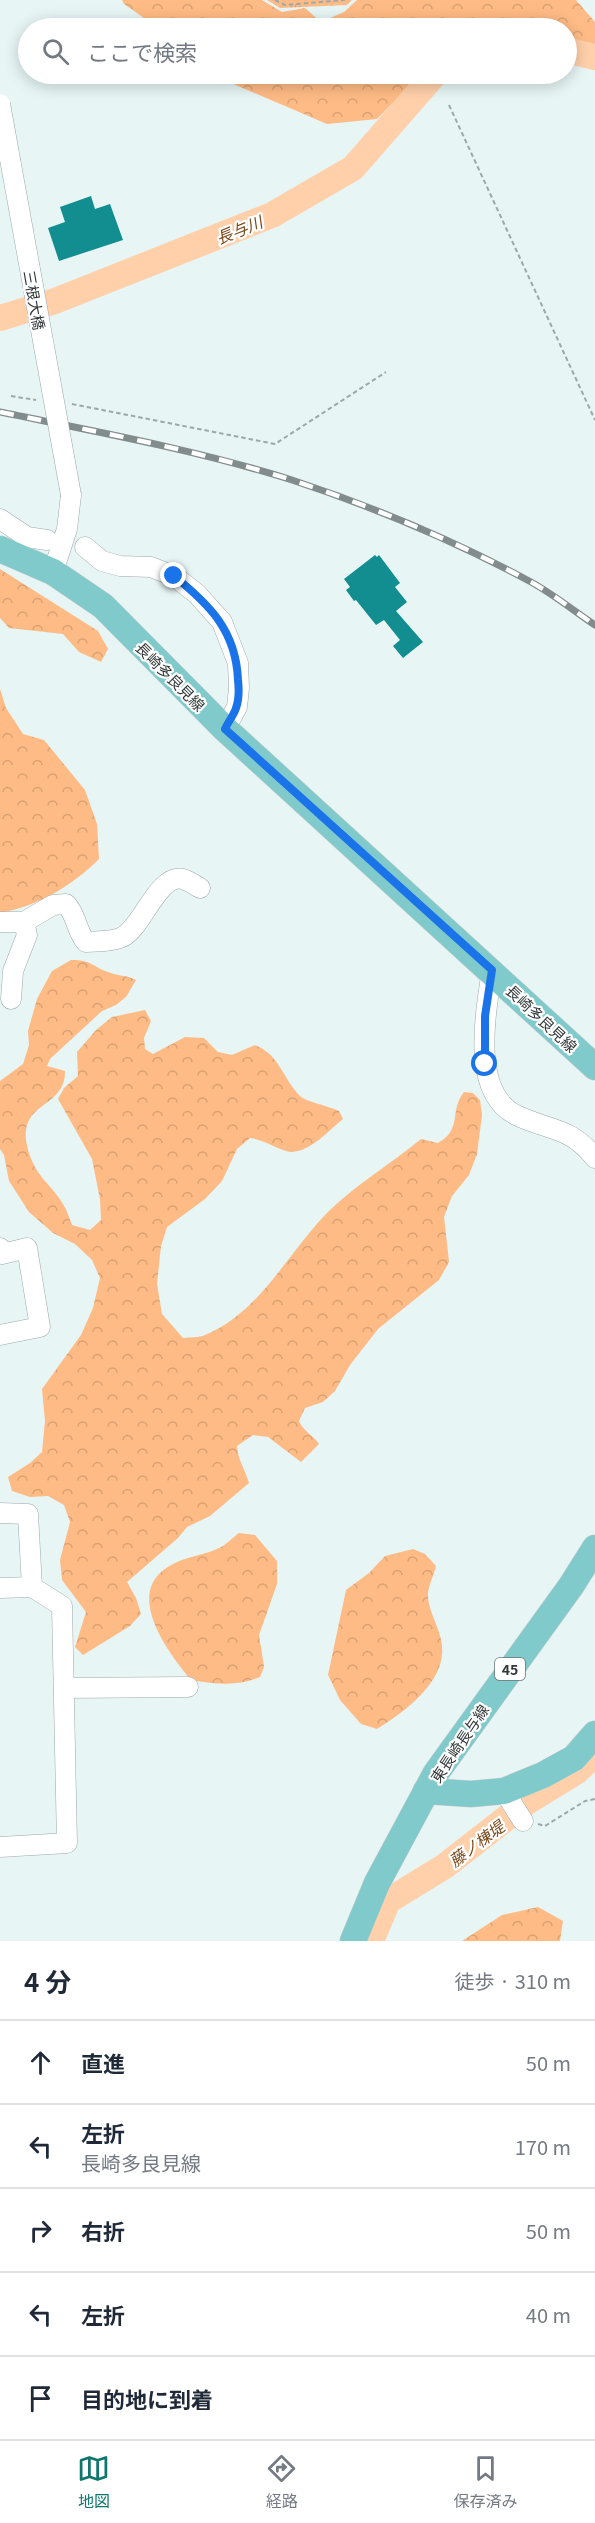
<!DOCTYPE html>
<html lang="ja">
<meta charset="utf-8">
<style>
body{margin:0;font-family:Georgia,"Noto Sans JP",serif;background:#f2f2f3;color:#1f2937}
.stop{position:absolute;width:18px;height:18px;margin:-14px;border:4px solid #1a73e8;border-radius:50%;background:#fff}
.stop.end{background:#1a73e8;border-color:#fff;box-shadow:0 2px 6px #0008}
.list{margin:0;padding:0;list-style:none}
h2{display:flex;justify-content:space-between;align-items:center;height:78px;margin:0;padding:0 24px;font-size:26px}
h2 small{font-size:20px;font-weight:400;color:#747a83}
.list li{display:grid;grid-template-columns:39px 1fr auto;gap:18px;align-items:center;box-sizing:border-box;height:84px;padding:0 24px;border-top:2px solid #e0e1e3}
.list b{display:block;font-size:22px;white-space:nowrap}
.list p{margin:0;font-size:20px;white-space:nowrap;color:#747a83}
.list em{font-size:20px;font-style:normal;color:#747a83}
.icon{flex:none;width:33px;height:33px;fill:none;stroke:currentColor;stroke-width:2;stroke-linecap:round;stroke-linejoin:round}
.map{position:relative;flex:none;width:595px;height:1941px;overflow:hidden}
.search{position:absolute;background:#fff;box-shadow:0 3px 15px #0003;left:18px;right:18px;top:18px;height:66px;display:flex;align-items:center;gap:15px;box-sizing:border-box;padding:0 21px;border-radius:33px;color:#747a83;font-size:22px}
.sheet{height:498px;background:#fff}
nav{display:flex;justify-content:space-around;align-items:center;box-sizing:border-box;height:84px;border-top:2px solid #e0e1e3;background:#fff;font-size:16px;color:#747a83}
nav a{display:grid;justify-items:center;gap:3px}
nav .on{color:#0f766e}
.map>svg:first-child{display:block}
.forest{fill:url(#forest-crowns)}
.park{fill:url(#park-tufts)}
.lines{fill:none;stroke-linecap:round;stroke-linejoin:round}
.river{stroke:#ffd0aa;stroke-width:26}
.building{fill:#138e90}
.minor-casing{stroke:#9ca9a9;stroke-width:21}
.major-casing{stroke:#cecfcf;stroke-width:27}
.path{stroke:#9da8a8;stroke-width:2;stroke-dasharray:4.5 3;stroke-linecap:butt}
.minor{stroke:#fff;stroke-width:20}
.major{stroke:#81cacb;stroke-width:26}
.rail-casing{stroke:#828c8c;stroke-width:7}
.rail{stroke:#fff;stroke-width:4.5;stroke-dasharray:14;stroke-linecap:butt}
.minor-bridge-casing{stroke:#9ca9a9;stroke-width:21;stroke-linecap:butt}
.minor-bridge{stroke:#fff;stroke-width:20}
.route{stroke:#1a73e8;stroke-width:8}
.labels{text-anchor:middle;dominant-baseline:central;stroke-width:4.5;stroke-linejoin:round;paint-order:stroke}
.shield{fill:#fff;stroke:#6f7373;stroke-width:1.5}
.shield-label{font-size:14px;font-weight:bold;fill:#313737}
.street-label{font-size:15px;fill:#313737;stroke:#fff}
.water-label{font-size:16px;font-style:italic;fill:#794818;stroke:#fff}
</style>
<div class="map">
<svg width="595" height="1941" viewBox="0 0 595 1941">
<defs>
<pattern id="forest-crowns" width="20" height="18" patternUnits="userSpaceOnUse" patternTransform="scale(1.5)"><rect width="20" height="18" fill="#febb85"/><path d="M2 6a3 3 0 1 1 6 0M12 15a3 3 0 1 1 6 0" fill="none" stroke="#daa173"/></pattern>
<pattern id="park-tufts" width="24" height="20" patternUnits="userSpaceOnUse" patternTransform="scale(1.5)"><rect width="24" height="20" fill="#febb85"/><path d="M3 7l-1-3M5 7V3M7 7l1-3M15 17l-1-3M17 17v-4M19 17l1-3" fill="none" stroke="#daa173"/></pattern>
</defs>
<rect width="100%" height="100%" fill="#e7f5f5"/>
<g class="forest">
<polygon points="122,0 262,0 282,12 305,8 321,22 344,12 357,0 576,0 595,22 595,45 567,38 566,28 158,28 124,4"/>
<polygon points="210,74 421,74 377,119 327,124"/>
<polygon points="0,569 98,631 108,649 101,662 79,652 63,634 9,628 0,618"/>
<path d="M 0,689 L 6,708 L 23,734 L 44,740 L 85,790 L 97,824 L 99,859 C 72,886 38,906 0,913 Z"/>
<path d="M 71,960 C 92,960 91,966 108,972 C 117,976 127,975 136,980 L 126,997 L 116,1005 L 102,1011 L 50,1059 L 47,1066 L 65,1071 C 66,1111 12,1100 29,1153 C 37,1178 51,1184 63,1204 C 67,1210 69,1218 72,1225 L 90,1230 L 101,1220 L 100,1199 L 92,1159 L 58,1099 L 64,1088 L 78,1076 L 77,1052 L 96,1030 L 112,1017 L 145,1010 L 151,1021 L 144,1038 L 145,1049 L 153,1054 L 185,1037 L 204,1038 L 218,1052 L 232,1055 L 255,1045 C 280,1055 283,1079 300,1096 C 305,1101 331,1107 339,1111 L 343,1119 C 329,1130 306,1157 286,1151 C 273,1147 264,1140 250,1138 L 237,1149 L 222,1181 L 205,1199 L 167,1227 L 161,1246 L 157,1284 L 162,1314 L 183,1338 C 190,1337 199,1338 205,1335 C 260,1313 290,1249 330,1210 C 358,1183 391,1164 421,1139 L 438,1143 C 463,1129 449,1110 464,1092 L 473,1093 L 480,1100 L 482,1115 L 477,1154 L 469,1175 L 452,1196 L 444,1217 L 449,1262 L 439,1280 L 378,1329 L 350,1365 L 335,1391 L 323,1402 L 305,1408 L 299,1421 C 303,1431 313,1435 319,1444 L 301,1462 L 268,1437 L 253,1435 L 237,1446 C 238,1461 245,1469 249,1483 L 210,1516 L 187,1527 L 178,1538 L 127,1582 L 136,1598 L 141,1614 L 130,1626 L 83,1655 L 75,1647 L 86,1612 L 62,1580 L 60,1560 L 70,1522 L 64,1505 L 48,1496 L 30,1497 L 12,1491 L 8,1477 L 30,1463 L 42,1452 L 45,1421 L 42,1389 L 81,1335 L 93,1308 L 100,1278 L 92,1260 L 75,1244 L 53,1233 L 29,1212 L 9,1181 L 4,1155 L 0,1149 L 0,1081 L 23,1064 L 29,1045 L 28,1031 L 37,999 L 52,971 Z"/>
<path d="M 239,1533 L 255,1535 L 277,1561 L 277,1584 L 259,1635 L 264,1667 L 260,1677 C 237,1687 216,1684 191,1680 C 167,1651 121,1590 173,1564 C 188,1556 206,1555 221,1547 C 227,1544 233,1537 239,1533 Z"/>
<path d="M 413,1549 L 425,1554 L 436,1566 C 434,1575 429,1584 428,1593 C 427,1610 441,1629 442,1646 C 446,1682 403,1713 377,1729 L 361,1724 L 340,1700 L 328,1675 L 346,1590 L 369,1573 L 385,1556 Z"/>
<polygon points="538,1907 563,1921 560,1941 462,1941 502,1915"/>
</g>
<polygon class="park" points="267,0 352,0 347,5 280,8"/>
<g class="lines">
<g class="river">
<polyline points="566,50 595,57"/>
<polyline points="0,318 55,301 272,215 353,168 435,74"/>
<polyline points="371,1941 388,1901 445,1866 527,1802 576,1772 595,1754"/>
</g>
</g>
<g class="building">
<polygon points="91,196 95,209 110,204 123,240 59,261 48,228 65,222 60,207"/>
<polygon points="375,555 377,557 379,555 400,583 395,587 407,602 396,611 423,642 403,658 393,646 400,640 384,620 376,625 356,600 354,601 346,590 350,587 344,579"/>
</g>
<g class="lines">
<defs>
<g id="minor">
<polyline points="0,519 27,537 47,540"/>
<polyline points="85,547 102,561 120,566 151,567 174,576 197,594 222,622 238,663 239,688 237,707 225,729"/>
<polyline points="53,572 67,529 71,495"/>
<path d="M 0,922 L 24,922 L 53,905 L 66,904 C 77,915 76,931 86,942 C 97,941 110,942 120,938 C 142,931 157,873 183,879 C 189,881 195,885 200,888"/>
<path d="M 492,970 C 486,1012 470,1092 516,1115 C 549,1131 570,1126 595,1158"/>
<polyline points="11,999 13,971 27,935 24,922"/>
<polyline points="0,1248 2,1254 27,1248 40,1327 0,1335"/>
<polyline points="0,1513 28,1514 32,1587"/>
<polyline points="0,1588 32,1587 62,1606 67,1843 0,1847"/>
<polyline points="64,1688 188,1687"/>
<polyline points="504,1791 523,1821"/>
</g>
<g id="major">
<polyline points="0,549 53,572 103,606 225,729 595,1067"/>
<polyline points="426,1791 471,1794 504,1791 543,1775 574,1758 595,1734"/>
<polyline points="353,1941 377,1883 436,1773 571,1586 595,1548"/>
</g>
</defs>
<use href="#minor" class="minor-casing"/>
<use href="#major" class="major-casing"/>
<g class="path">
<polyline points="275,0 285,5 345,0"/>
<polyline points="449,105 595,420"/>
<polyline points="11,396 36,400"/>
<polyline points="72,404 275,444 386,372"/>
<polyline points="538,1824 545,1826 585,1801 595,1799"/>
</g>
<use href="#minor" class="minor"/>
<use href="#major" class="major"/>
<defs>
<path id="rail" d="M 0,412 C 98,432 197,450 292,480 C 374,507 455,541 531,582 C 553,594 574,611 595,625"/>
</defs>
<use href="#rail" class="rail-casing"/>
<use href="#rail" class="rail"/>
<defs>
<polyline id="minor-bridge" points="0,104 71,495"/>
</defs>
<use href="#minor-bridge" class="minor-bridge-casing"/>
<use href="#minor-bridge" class="minor-bridge"/>
</g>
<g class="lines">
<path class="route" d="M 174,576 C 210,605 236,631 238,680 C 239,689 239,700 236,708 C 234,715 228,722 225,729 L 492,970 L 485,1016 L 485,1064"/>
</g>
<g class="labels">
<rect class="shield" x="495" y="1658" width="30" height="22" rx="4.5"/>
<g class="shield-label">
<text x="510" y="1669">45</text>
</g>
<g class="street-label">
<text transform="translate(35 300) rotate(80)">三根大橋</text>
<text transform="translate(171 676) rotate(45)">長崎多良見線</text>
<text transform="translate(542 1018) rotate(43)">長崎多良見線</text>
<text transform="translate(459 1743) rotate(-56)">東長崎長与線</text>
</g>
<g class="water-label">
<text transform="translate(239 229) rotate(-22)">長与川</text>
<text transform="translate(476 1843) rotate(-37)">藤ノ棟堤</text>
</g>
</g>
</svg>
<div class="stop" style="left:485px;top:1064px"></div>
<div class="stop end" style="left:174px;top:576px"></div>
<div class="search"><svg class="icon" aria-label="search" viewBox="0 0 24 24"><circle cx="10" cy="10" r="6"/><path d="M15 15l6 6"/></svg>ここで検索</div>
</div>
<section class="sheet">
<h2>4 分<small>徒歩 · 310 m</small></h2>
<ul class="list">
<li><svg class="icon" aria-label="ahead" viewBox="0 0 24 24"><path d="M12 20V5M6 11l6-6 6 6"/></svg><div><b>直進</b></div><em>50 m</em></li>
<li><svg class="icon" aria-label="left" viewBox="0 0 24 24"><path d="M17 20v-9H6M10 6l-5 5 5 5"/></svg><div><b>左折</b><p>長崎多良見線</p></div><em>170 m</em></li>
<li><svg class="icon" aria-label="right" viewBox="0 0 24 24"><path d="M7 20v-9h11M14 6l5 5-5 5"/></svg><div><b>右折</b></div><em>50 m</em></li>
<li><svg class="icon" aria-label="left" viewBox="0 0 24 24"><path d="M17 20v-9H6M10 6l-5 5 5 5"/></svg><div><b>左折</b></div><em>40 m</em></li>
<li><svg class="icon" aria-label="arrive" viewBox="0 0 24 24"><path d="M6 21V4h12l-3 4 3 4H6"/></svg><div><b>目的地に到着</b></div></li>
</ul>
</section>
<nav>
<a class="on"><svg class="icon" aria-label="map" viewBox="0 0 24 24"><path d="M3 6l6-2 6 2 6-2v14l-6 2-6-2-6 2zM9 4v14M15 6v14"/></svg>地図</a>
<a><svg class="icon" aria-label="directions" viewBox="0 0 24 24"><path d="M12 3l9 9-9 9-9-9zM9 14v-3h6M13 9l2 2-2 2"/></svg>経路</a>
<a><svg class="icon" aria-label="saved" viewBox="0 0 24 24"><path d="M7 4h10v16l-5-4-5 4z"/></svg>保存済み</a>
</nav>
